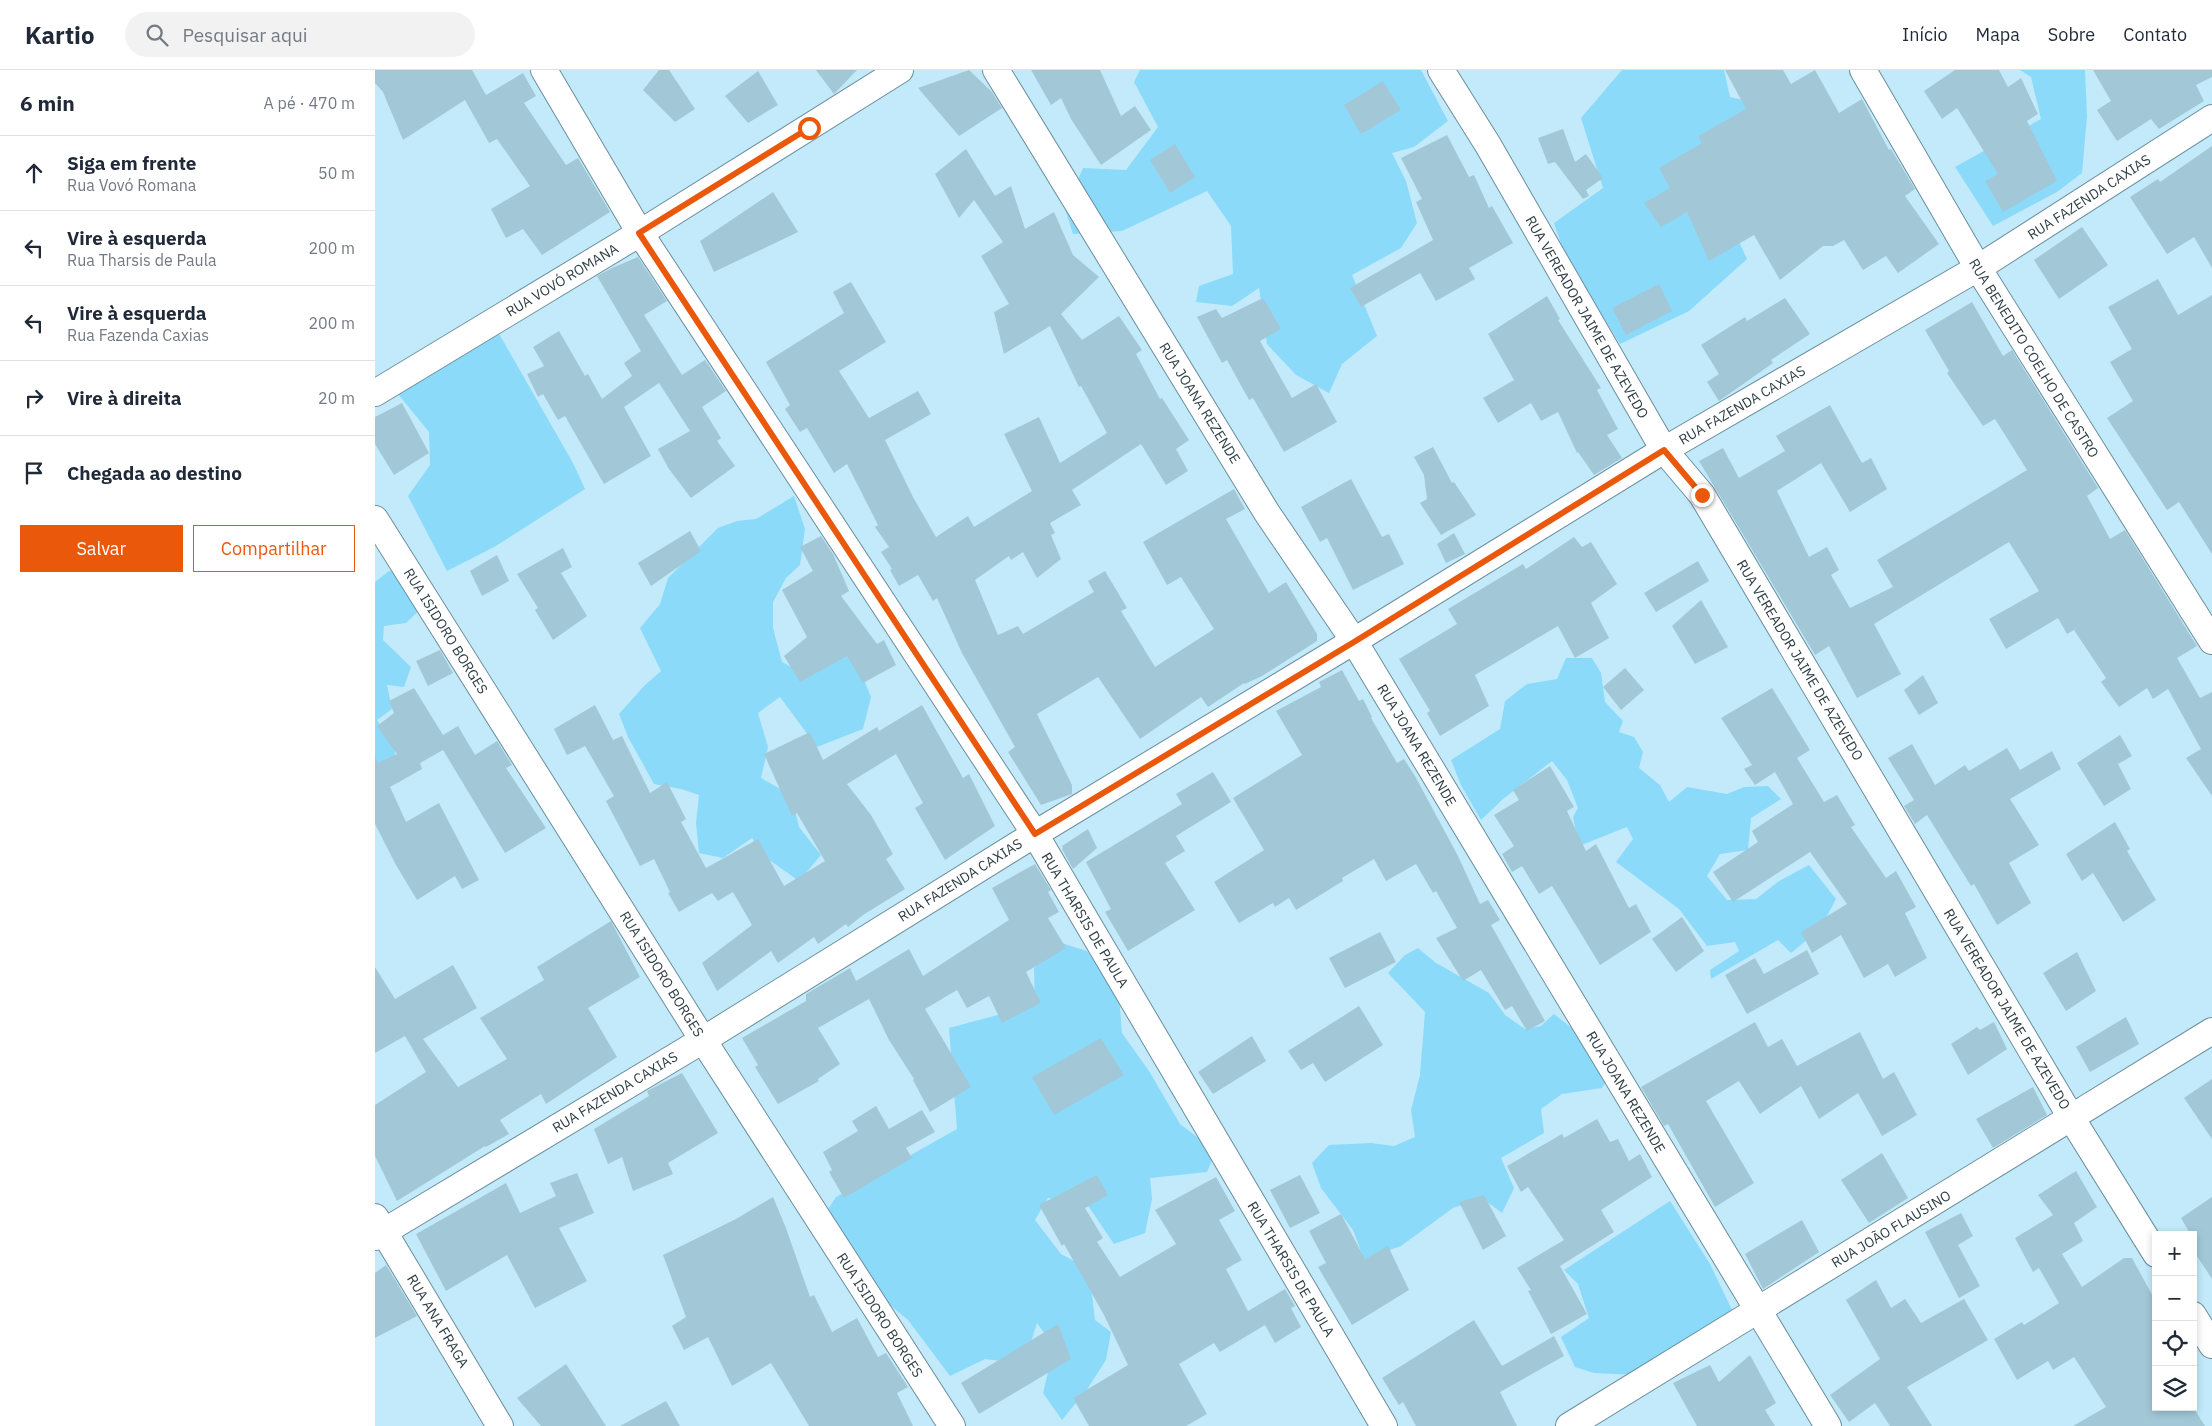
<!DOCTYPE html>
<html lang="pt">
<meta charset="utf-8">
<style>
body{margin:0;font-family:"IBM Plex Sans",sans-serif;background:#f2f2f3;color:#1f2937}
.controls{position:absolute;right:15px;bottom:15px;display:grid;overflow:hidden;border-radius:0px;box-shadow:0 2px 8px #0003}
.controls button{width:45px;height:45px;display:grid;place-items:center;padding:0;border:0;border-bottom:1px solid #e0e1e3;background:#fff;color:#1f2937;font:25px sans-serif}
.stop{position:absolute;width:15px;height:15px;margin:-11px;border:4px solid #ea580c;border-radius:50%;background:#fff}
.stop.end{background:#ea580c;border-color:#fff;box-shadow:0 1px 5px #0008}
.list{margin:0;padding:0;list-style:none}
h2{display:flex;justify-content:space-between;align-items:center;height:65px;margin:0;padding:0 20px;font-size:21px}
h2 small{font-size:16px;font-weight:400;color:#747a83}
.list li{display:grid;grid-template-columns:32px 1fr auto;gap:15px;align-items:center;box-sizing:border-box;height:75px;padding:0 20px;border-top:1px solid #e0e1e3}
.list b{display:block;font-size:19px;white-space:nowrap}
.list p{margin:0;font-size:16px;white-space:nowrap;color:#747a83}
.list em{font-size:16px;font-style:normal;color:#747a83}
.actions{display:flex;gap:10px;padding:15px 20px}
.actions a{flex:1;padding:11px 0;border:1px solid #ea580c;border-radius:0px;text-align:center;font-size:18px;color:#ea580c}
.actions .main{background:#ea580c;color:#fff}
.icon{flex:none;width:28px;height:28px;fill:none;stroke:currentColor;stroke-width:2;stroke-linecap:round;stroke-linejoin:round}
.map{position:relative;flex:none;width:1837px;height:1356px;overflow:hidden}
header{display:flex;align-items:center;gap:30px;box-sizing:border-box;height:70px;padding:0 25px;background:#fff;border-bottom:1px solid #e0e1e3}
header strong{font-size:24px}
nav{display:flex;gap:28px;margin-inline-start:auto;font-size:18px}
.search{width:350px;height:45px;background:#f2f2f3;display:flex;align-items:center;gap:12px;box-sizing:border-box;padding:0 18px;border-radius:28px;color:#747a83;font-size:19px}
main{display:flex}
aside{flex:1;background:#fff}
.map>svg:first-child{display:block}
.green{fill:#8bdafa}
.building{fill:#a2c8d8}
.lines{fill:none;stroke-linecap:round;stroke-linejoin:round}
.minor-casing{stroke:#6b8e9e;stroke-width:28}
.minor{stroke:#fff;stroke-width:26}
.route{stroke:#ea580c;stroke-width:6}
.labels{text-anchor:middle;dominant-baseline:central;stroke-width:4.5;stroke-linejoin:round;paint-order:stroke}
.street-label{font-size:14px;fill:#2f3e44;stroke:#fff}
</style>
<header>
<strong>Kartio</strong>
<div class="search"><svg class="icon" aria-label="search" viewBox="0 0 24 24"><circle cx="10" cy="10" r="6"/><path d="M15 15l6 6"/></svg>Pesquisar aqui</div>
<nav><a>Início</a><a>Mapa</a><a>Sobre</a><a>Contato</a></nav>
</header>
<main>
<aside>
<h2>6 min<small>A pé · 470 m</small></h2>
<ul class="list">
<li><svg class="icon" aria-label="ahead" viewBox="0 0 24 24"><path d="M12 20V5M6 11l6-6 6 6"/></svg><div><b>Siga em frente</b><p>Rua Vovó Romana</p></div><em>50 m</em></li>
<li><svg class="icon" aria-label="left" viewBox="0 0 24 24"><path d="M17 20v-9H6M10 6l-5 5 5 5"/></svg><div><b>Vire à esquerda</b><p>Rua Tharsis de Paula</p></div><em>200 m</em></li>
<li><svg class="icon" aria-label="left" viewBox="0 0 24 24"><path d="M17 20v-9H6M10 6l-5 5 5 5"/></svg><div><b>Vire à esquerda</b><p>Rua Fazenda Caxias</p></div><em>200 m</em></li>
<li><svg class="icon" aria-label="right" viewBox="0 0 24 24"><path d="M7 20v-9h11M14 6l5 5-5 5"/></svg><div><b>Vire à direita</b></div><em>20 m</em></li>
<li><svg class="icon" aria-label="arrive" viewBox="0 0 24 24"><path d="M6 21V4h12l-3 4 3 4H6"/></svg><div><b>Chegada ao destino</b></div></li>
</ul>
<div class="actions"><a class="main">Salvar</a><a>Compartilhar</a></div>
</aside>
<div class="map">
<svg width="1837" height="1356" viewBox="0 0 1837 1356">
<rect width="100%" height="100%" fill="#c3eafa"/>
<g class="green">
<polygon points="765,0 1046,0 1073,51 1039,77 1017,83 1031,111 1042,153 1026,178 977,205 1002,266 967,294 954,323 921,305 892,274 884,218 857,236 821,232 824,216 858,204 856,156 832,121 747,161 698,164 690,139 708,98 751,100 783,57 759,12"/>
<polygon points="1247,0 1349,0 1355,27 1381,33 1340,120 1372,189 1314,241 1245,274 1190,186 1179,153 1228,118 1206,48"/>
<polygon points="1645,0 1710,0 1712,46 1707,103 1682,122 1618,156 1580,97 1666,49 1656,7"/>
<polygon points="123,262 198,393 210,419 121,476 72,501 33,426 55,395 54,362 23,324"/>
<polygon points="419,426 430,459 425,495 411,508 398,532 398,558 407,592 424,601 465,576 480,589 496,627 488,659 442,677 405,627 383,643 393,677 386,708 416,725 424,757 446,785 424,811 386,784 377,768 348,788 324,783 321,753 324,725 306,719 279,714 253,667 244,644 269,616 286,601 265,558 285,534 293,508 343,458 362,451 381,449"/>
<polygon points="14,501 41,503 57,528 31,553 9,556 8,570 36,597 29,617 12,615 17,639 2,650 19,677 25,712 6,715 0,710 0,512"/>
<polygon points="1191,588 1217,588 1226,603 1230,632 1248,651 1244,662 1259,667 1268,682 1264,698 1285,715 1294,732 1312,717 1352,724 1369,717 1393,716 1406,729 1376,748 1373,780 1345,784 1332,806 1352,830 1381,829 1404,811 1434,795 1461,829 1445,859 1416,883 1403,870 1336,909 1335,900 1364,881 1360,872 1332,876 1304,839 1241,792 1258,769 1252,757 1204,776 1198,747 1203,738 1192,710 1177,691 1128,729 1106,750 1086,715 1076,690 1125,659 1130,631 1152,614 1182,609"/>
<polygon points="683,872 712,881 744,927 747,963 774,1001 805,1054 841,1081 832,1102 775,1108 777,1129 770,1163 739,1174 714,1137 673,1128 660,1150 686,1184 705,1194 717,1224 720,1250 736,1262 731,1290 713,1318 687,1350 668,1323 679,1277 662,1253 649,1294 610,1289 575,1306 533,1250 503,1225 450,1144 461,1127 582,1059 574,958 660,935 659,898"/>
<polygon points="1043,878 1061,893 1114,923 1130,945 1150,959 1166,956 1179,944 1212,970 1235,1004 1227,1018 1187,1024 1166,1039 1169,1063 1126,1088 1139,1118 1127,1143 1107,1128 1078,1138 1026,1176 989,1189 978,1160 946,1118 937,1093 954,1075 996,1073 1019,1076 1040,1067 1036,1040 1045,1005 1050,942 1013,903 1030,885"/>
<polygon points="1295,1131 1335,1194 1357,1240 1288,1282 1261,1305 1219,1303 1200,1297 1186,1267 1214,1248 1203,1214 1189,1200"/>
</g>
<g class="building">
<polygon points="0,0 97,0 111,25 148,3 161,26 149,33 191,95 203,88 235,142 167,185 148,159 131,168 116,139 155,116 122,69 114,73 90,30 28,70 8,22 0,13"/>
<polygon points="284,0 294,0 320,39 300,52 268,20"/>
<polygon points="441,0 482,0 459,24"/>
<polygon points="594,0 617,22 627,38 584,66 543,18"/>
<polygon points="656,0 725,0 746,46 760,36 776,60 726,95 696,49 686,28 676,35"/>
<polygon points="1350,0 1408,0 1416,14 1440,0 1464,43 1487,29 1514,80 1516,79 1540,119 1530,126 1564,174 1523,203 1511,186 1488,200 1469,170 1458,176 1448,176 1405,210 1379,165 1334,191 1312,142 1286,157 1269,133 1295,118 1284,98 1327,73 1323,66 1371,39"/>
<polygon points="1580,0 1624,0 1633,17 1646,8 1663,44 1652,51 1682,111 1628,142 1610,111 1623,104 1582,38 1567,49 1549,21"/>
<polygon points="1718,0 1837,0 1837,7 1821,15 1829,31 1784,59 1776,49 1742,71 1722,40 1736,31"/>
<polygon points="383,1 403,35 373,53 350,26"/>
<polygon points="1008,11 1026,40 986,64 969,35"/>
<polygon points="1188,59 1200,92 1211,84 1228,108 1211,120 1214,126 1208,129 1180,92 1173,94 1163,68"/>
<polygon points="1072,65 1094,107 1099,105 1114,138 1117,136 1138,173 1094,198 1100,209 1061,231 1045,203 986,237 975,218 1058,170 1041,132 1047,129 1026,88"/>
<polygon points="800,74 820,107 795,123 775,90"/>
<polygon points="1837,76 1837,198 1819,167 1792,184 1755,127 1783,109 1785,112"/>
<polygon points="591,79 620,126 636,116 650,159 679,142 698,185 724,207 686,244 707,270 744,246 767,280 761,284 785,329 787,328 814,370 801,379 813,401 791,415 766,374 697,420 706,435 675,453 680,463 676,465 686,489 662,508 648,482 636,490 634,486 600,510 623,565 643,556 648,564 719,522 713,511 730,501 752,538 746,541 780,597 839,559 806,507 792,515 768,472 859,419 870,439 851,449 874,489 894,523 911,512 942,564 942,571 887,606 870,614 869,613 833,637 826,627 765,669 723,607 662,644 697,715 697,724 666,735 633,682 640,677 587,583 562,528 558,531 543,505 524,516 515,500 517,499 506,482 514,477 500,457 503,455 472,394 459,403 432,358 425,362 410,339 415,335 391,292 469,243 458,222 476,212 511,272 464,301 494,348 543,321 556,344 510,370 538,427 561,467 593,446 599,457 657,421 629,364 664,347 685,393 732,363 706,316 704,317 675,256 629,284 619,242 634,234 606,186 628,172 599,130 584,148 560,104"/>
<polygon points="398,122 423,162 339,202 325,171"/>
<polygon points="1707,157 1733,195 1684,229 1659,190"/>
<polygon points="263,187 292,231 269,245 307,305 330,290 351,321 327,337 346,368 342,371 360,396 316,428 294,399 283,379 315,361 284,313 249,337 276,386 229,414 190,346 183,350 168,324 163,327 152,304 169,296 158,277 184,261 210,306 213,304 227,329 257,306 249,293 266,281 222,206 237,198"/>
<polygon points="1783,209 1803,245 1837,225 1837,484 1804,432 1792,440 1732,348 1758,331 1735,292 1757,279 1733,237"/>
<polygon points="1284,214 1297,241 1251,265 1237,238"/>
<polygon points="1172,226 1185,249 1183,250 1226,318 1222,320 1243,359 1232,365 1247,388 1219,405 1203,382 1202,383 1183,342 1166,351 1156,333 1123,353 1108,328 1139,310 1113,264"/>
<polygon points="888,228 906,259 885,271 917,328 941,314 962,352 909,382 878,328 874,330 852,290 847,293 822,247 841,239 847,248"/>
<polygon points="1410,228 1435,264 1396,290 1398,293 1344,331 1332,312 1344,304 1326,275 1370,247 1372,251"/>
<polygon points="1597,232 1628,286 1637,280 1723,418 1712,426 1735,469 1750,460 1822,576 1802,588 1825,628 1837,622 1837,726 1811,688 1826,679 1793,619 1778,629 1772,618 1744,637 1726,612 1731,608 1699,560 1692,564 1683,548 1631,579 1614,549 1664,521 1634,472 1499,554 1526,604 1482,628 1454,576 1440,585 1324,391 1348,378 1364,408 1410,381 1401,366 1455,335 1487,393 1496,388 1512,419 1475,442 1446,393 1402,421 1434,487 1452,477 1464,500 1456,505 1475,538 1518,517 1502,490 1652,400 1620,349 1608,356 1572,303 1574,301 1550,260"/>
<polygon points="27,333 54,383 19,405 0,374 0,347"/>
<polygon points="1058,377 1077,413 1079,412 1101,445 1066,465 1045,433 1052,429 1049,405 1039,387"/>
<polygon points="976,409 1007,467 1014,464 1029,494 978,520 952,468 945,472 926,437"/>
<polygon points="315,461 326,481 276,516 263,493"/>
<polygon points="1079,463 1090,484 1071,493 1062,474"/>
<polygon points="446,466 458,484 474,521 466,526 502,574 509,570 521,595 488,613 472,586 425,612 409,586 432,567 407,520 438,501 425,477"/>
<polygon points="1199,467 1207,477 1216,472 1242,514 1216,533 1234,568 1200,588 1183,556 1100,605 1114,636 1065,666 1052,643 1055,641 1024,589 1082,554 1073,539 1148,494 1151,499"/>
<polygon points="188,478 197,497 186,503 212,546 178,570 160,540 163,538 142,504"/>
<polygon points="122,485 134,511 107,526 95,501"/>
<polygon points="1323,491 1334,511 1281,542 1269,523"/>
<polygon points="1326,530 1353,577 1320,594 1297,556"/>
<polygon points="65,580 78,603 53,616 41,591"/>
<polygon points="1250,598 1269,620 1246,640 1228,617"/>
<polygon points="967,600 984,631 988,629 997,647 996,648 1022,693 1029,689 1040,706 1083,786 1105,834 1113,830 1125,850 1116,855 1170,951 1152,961 1137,936 1130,940 1106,900 1088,911 1061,868 1082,858 1061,821 1058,823 1041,794 1011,811 999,789 967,808 968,811 921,840 914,828 900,837 898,833 864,853 839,812 889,780 858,728 927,685 901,641 946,617 944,612"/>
<polygon points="1548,605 1563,633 1544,645 1529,620"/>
<polygon points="39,618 68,665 83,656 100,685 122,671 137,695 131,698 171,758 130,783 68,680 45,693 47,699 15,717 31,752 64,733 104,810 87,819 80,806 42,830 21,795 0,754 0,686 3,693 22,684 2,656 19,643 14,631"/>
<polygon points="1397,618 1435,680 1422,688 1449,732 1462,725 1480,755 1476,757 1511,808 1521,801 1541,837 1530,843 1552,888 1520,907 1513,894 1489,908 1466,865 1437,883 1426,862 1472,834 1435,782 1358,832 1338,802 1383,772 1377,761 1418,734 1400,702 1380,715 1369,699 1377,695 1346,648"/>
<polygon points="220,635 238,670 247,666 275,723 292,712 311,749 306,752 331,798 383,769 409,816 450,791 422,743 417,746 389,684 435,662 448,690 502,657 504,661 547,635 588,708 594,704 620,756 570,790 540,738 548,733 521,684 472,714 496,745 518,784 511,789 530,819 488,845 473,857 471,854 443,874 439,867 403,893 396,881 342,921 327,893 377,855 358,822 343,831 337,823 304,842 293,823 295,822 279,789 265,796 231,731 239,726 210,676 192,685 179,659"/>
<polygon points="1745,665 1757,686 1743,694 1756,719 1729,736 1702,693"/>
<polygon points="1537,674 1560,715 1590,695 1594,701 1632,678 1645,700 1677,681 1686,699 1635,729 1664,775 1634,793 1656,833 1622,855 1599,814 1596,816 1552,745 1540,754 1529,736 1539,730 1513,688"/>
<polygon points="1175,696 1199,737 1192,741 1211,781 1221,774 1254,838 1261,834 1276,862 1225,895 1177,816 1164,824 1147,796 1137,802 1127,784 1139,776 1119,745 1144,730 1138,720"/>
<polygon points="838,702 856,732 801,766 810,781 790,793 820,840 753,881 730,842 736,839 711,792 807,734 801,724"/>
<polygon points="1740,752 1755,779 1752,781 1781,830 1748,852 1718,803 1707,811 1691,784"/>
<polygon points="713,759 722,778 698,799 687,779 688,778 687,776"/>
<polygon points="660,794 676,820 673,822 684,842 673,848 691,878 651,902 666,933 627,953 614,926 592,938 582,920 550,939 596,1017 555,1042 538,1010 539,1009 514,970 494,929 443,958 465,994 443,1009 444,1011 403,1034 380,997 383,995 367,968 431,931 431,924 475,898 481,911 534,879 548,906 634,850 617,818"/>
<polygon points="1307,847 1329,881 1301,902 1277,869"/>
<polygon points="236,851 265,907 213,938 242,987 171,1034 166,1024 125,1050 134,1064 111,1077 110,1076 22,1131 0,1086 0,1035 51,1002 30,966 0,983 0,897 20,929 78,895 102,938 48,969 83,1017 132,989 105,948 169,910 162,897"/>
<polygon points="1005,862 1021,892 970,918 954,888"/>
<polygon points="1432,880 1444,904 1372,944 1350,905 1380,888 1389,904"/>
<polygon points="1702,882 1721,921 1691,941 1668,903"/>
<polygon points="984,936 1008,975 950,1012 938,993 926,1000 913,981"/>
<polygon points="1751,947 1764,974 1715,1002 1701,977"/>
<polygon points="1380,952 1393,977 1407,969 1422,996 1485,962 1508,1009 1519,1002 1542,1045 1507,1066 1483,1023 1444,1049 1426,1016 1385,1044 1364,1011 1331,1031 1379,1113 1340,1137 1293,1054 1289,1056 1266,1017"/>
<polygon points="1619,952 1632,979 1593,1005 1576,974 1602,957 1605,960"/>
<polygon points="877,966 891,991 838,1024 823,1002"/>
<polygon points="726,968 749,1005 679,1045 657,1007"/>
<polygon points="307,1003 343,1063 293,1093 298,1104 258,1121 247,1087 233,1094 219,1059 274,1026 272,1021"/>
<polygon points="1837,1009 1837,1069 1809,1028"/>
<polygon points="1658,1017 1672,1045 1618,1078 1601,1049"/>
<polygon points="501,1036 514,1059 547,1040 560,1062 531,1078 537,1088 469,1128 454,1102 457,1100 448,1082 483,1061 477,1051"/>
<polygon points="1222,1049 1235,1072 1243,1069 1254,1091 1265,1084 1277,1107 1226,1140 1239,1162 1185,1196 1212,1244 1176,1264 1153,1221 1156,1220 1142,1198 1189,1170 1153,1117 1146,1122 1132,1096 1187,1064 1189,1068"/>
<polygon points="1507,1083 1533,1128 1494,1153 1466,1110"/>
<polygon points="1701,1101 1722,1137 1699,1153 1708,1171 1687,1184 1707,1217 1749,1188 1757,1188 1781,1232 1781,1337 1818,1337 1830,1356 1698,1356 1731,1337 1699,1287 1678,1300 1673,1291 1642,1310 1619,1269 1647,1252 1649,1255 1684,1233 1664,1198 1658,1202 1640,1168 1678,1145 1663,1125"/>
<polygon points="202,1103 219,1143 184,1158 212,1211 160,1238 132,1185 71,1221 41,1164 131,1113 145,1143 181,1126 175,1113"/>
<polygon points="722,1105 733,1125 710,1138 728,1168 722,1172 745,1207 801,1174 780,1140 841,1107 860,1141 844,1150 867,1190 851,1199 873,1241 910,1219 920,1236 916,1238 926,1257 900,1273 890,1255 845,1282 839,1273 804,1294 832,1344 811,1356 714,1356 698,1328 753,1295 729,1245 689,1174 687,1176 664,1135"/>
<polygon points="925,1105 945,1143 915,1158 895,1120"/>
<polygon points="1109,1125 1131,1166 1108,1180 1084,1132"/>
<polygon points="398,1127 411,1158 435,1227 439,1225 457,1262 482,1248 503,1287 511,1283 533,1317 522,1323 538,1356 434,1356 396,1293 357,1316 333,1267 309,1280 297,1256 311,1247 288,1185 361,1149"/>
<polygon points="1837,1127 1837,1209 1818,1180 1818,1165 1816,1165 1806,1148"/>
<polygon points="1586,1143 1598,1166 1583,1175 1605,1216 1584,1228 1550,1162"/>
<polygon points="966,1144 990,1189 1013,1176 1034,1220 977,1255 943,1197 951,1193 934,1161"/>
<polygon points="1427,1150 1444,1182 1388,1219 1370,1184"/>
<polygon points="11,1195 42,1246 0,1268 0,1203"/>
<polygon points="1501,1210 1516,1238 1530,1229 1546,1253 1589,1229 1613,1270 1532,1317 1557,1356 1515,1356 1500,1333 1474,1352 1455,1325 1505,1289 1471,1230"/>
<polygon points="1099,1250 1127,1296 1179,1266 1189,1286 1125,1322 1142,1356 1041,1356 1028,1332 1024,1335 1007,1308"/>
<polygon points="683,1254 696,1289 604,1344 586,1313"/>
<polygon points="1375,1285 1401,1333 1390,1340 1400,1356 1322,1356 1298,1313 1335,1295 1344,1312"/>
<polygon points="191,1294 231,1356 166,1356 142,1328"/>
<polygon points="291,1331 305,1356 245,1356"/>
</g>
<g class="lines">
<defs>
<g id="minor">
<polyline points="169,0 265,163 660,764 1009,1356"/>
<polyline points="621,0 892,443 979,571 1453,1356"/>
<polyline points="1066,0 1113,75 1289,380 1327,425 1697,1049 1781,1184"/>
<polyline points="1488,0 1603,198 1837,571"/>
<polyline points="0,323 265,163 525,0"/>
<polyline points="0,449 328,970 577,1356"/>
<polyline points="0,1147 125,1356"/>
<polyline points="0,1167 328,970 660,764 979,571 1289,380 1603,198 1837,48"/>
<polyline points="1818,1245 1837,1275"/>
<polyline points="1194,1356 1837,961"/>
</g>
</defs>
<use href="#minor" class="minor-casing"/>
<use href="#minor" class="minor"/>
</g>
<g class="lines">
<polyline class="route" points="434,58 264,163 660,764 979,572 1289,380 1327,425"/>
</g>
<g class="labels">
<g class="street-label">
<text transform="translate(1714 127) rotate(-33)">RUA FAZENDA CAXIAS</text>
<text transform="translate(187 210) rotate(-31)">RUA VOVÓ ROMANA</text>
<text transform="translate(1212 247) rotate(60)">RUA VEREADOR JAIME DE AZEVEDO</text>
<text transform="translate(1659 288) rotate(58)">RUA BENEDITO COELHO DE CASTRO</text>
<text transform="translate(825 333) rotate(58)">RUA JOANA REZENDE</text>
<text transform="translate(1367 335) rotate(-30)">RUA FAZENDA CAXIAS</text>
<text transform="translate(71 561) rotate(58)">RUA ISIDORO BORGES</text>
<text transform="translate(1425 590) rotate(59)">RUA VEREADOR JAIME DE AZEVEDO</text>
<text transform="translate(1042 675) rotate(59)">RUA JOANA REZENDE</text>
<text transform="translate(585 810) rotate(-32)">RUA FAZENDA CAXIAS</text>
<text transform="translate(710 850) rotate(59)">RUA THARSIS DE PAULA</text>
<text transform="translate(287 904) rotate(58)">RUA ISIDORO BORGES</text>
<text transform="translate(1632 939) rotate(59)">RUA VEREADOR JAIME DE AZEVEDO</text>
<text transform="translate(240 1022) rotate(-31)">RUA FAZENDA CAXIAS</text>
<text transform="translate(1251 1022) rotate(59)">RUA JOANA REZENDE</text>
<text transform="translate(1516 1159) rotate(-31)">RUA JOÃO FLAUSINO</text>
<text transform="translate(916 1199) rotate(59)">RUA THARSIS DE PAULA</text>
<text transform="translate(505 1245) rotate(57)">RUA ISIDORO BORGES</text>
<text transform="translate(63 1251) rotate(59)">RUA ANA FRAGA</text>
</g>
</g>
</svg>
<div class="controls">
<button>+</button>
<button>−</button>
<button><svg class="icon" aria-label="locate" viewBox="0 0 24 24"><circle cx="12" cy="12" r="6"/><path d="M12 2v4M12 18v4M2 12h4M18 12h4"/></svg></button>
<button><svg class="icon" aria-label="layers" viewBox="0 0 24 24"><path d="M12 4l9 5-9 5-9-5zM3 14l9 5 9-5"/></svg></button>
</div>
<div class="stop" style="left:434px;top:58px"></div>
<div class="stop end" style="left:1327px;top:425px"></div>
</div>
</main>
